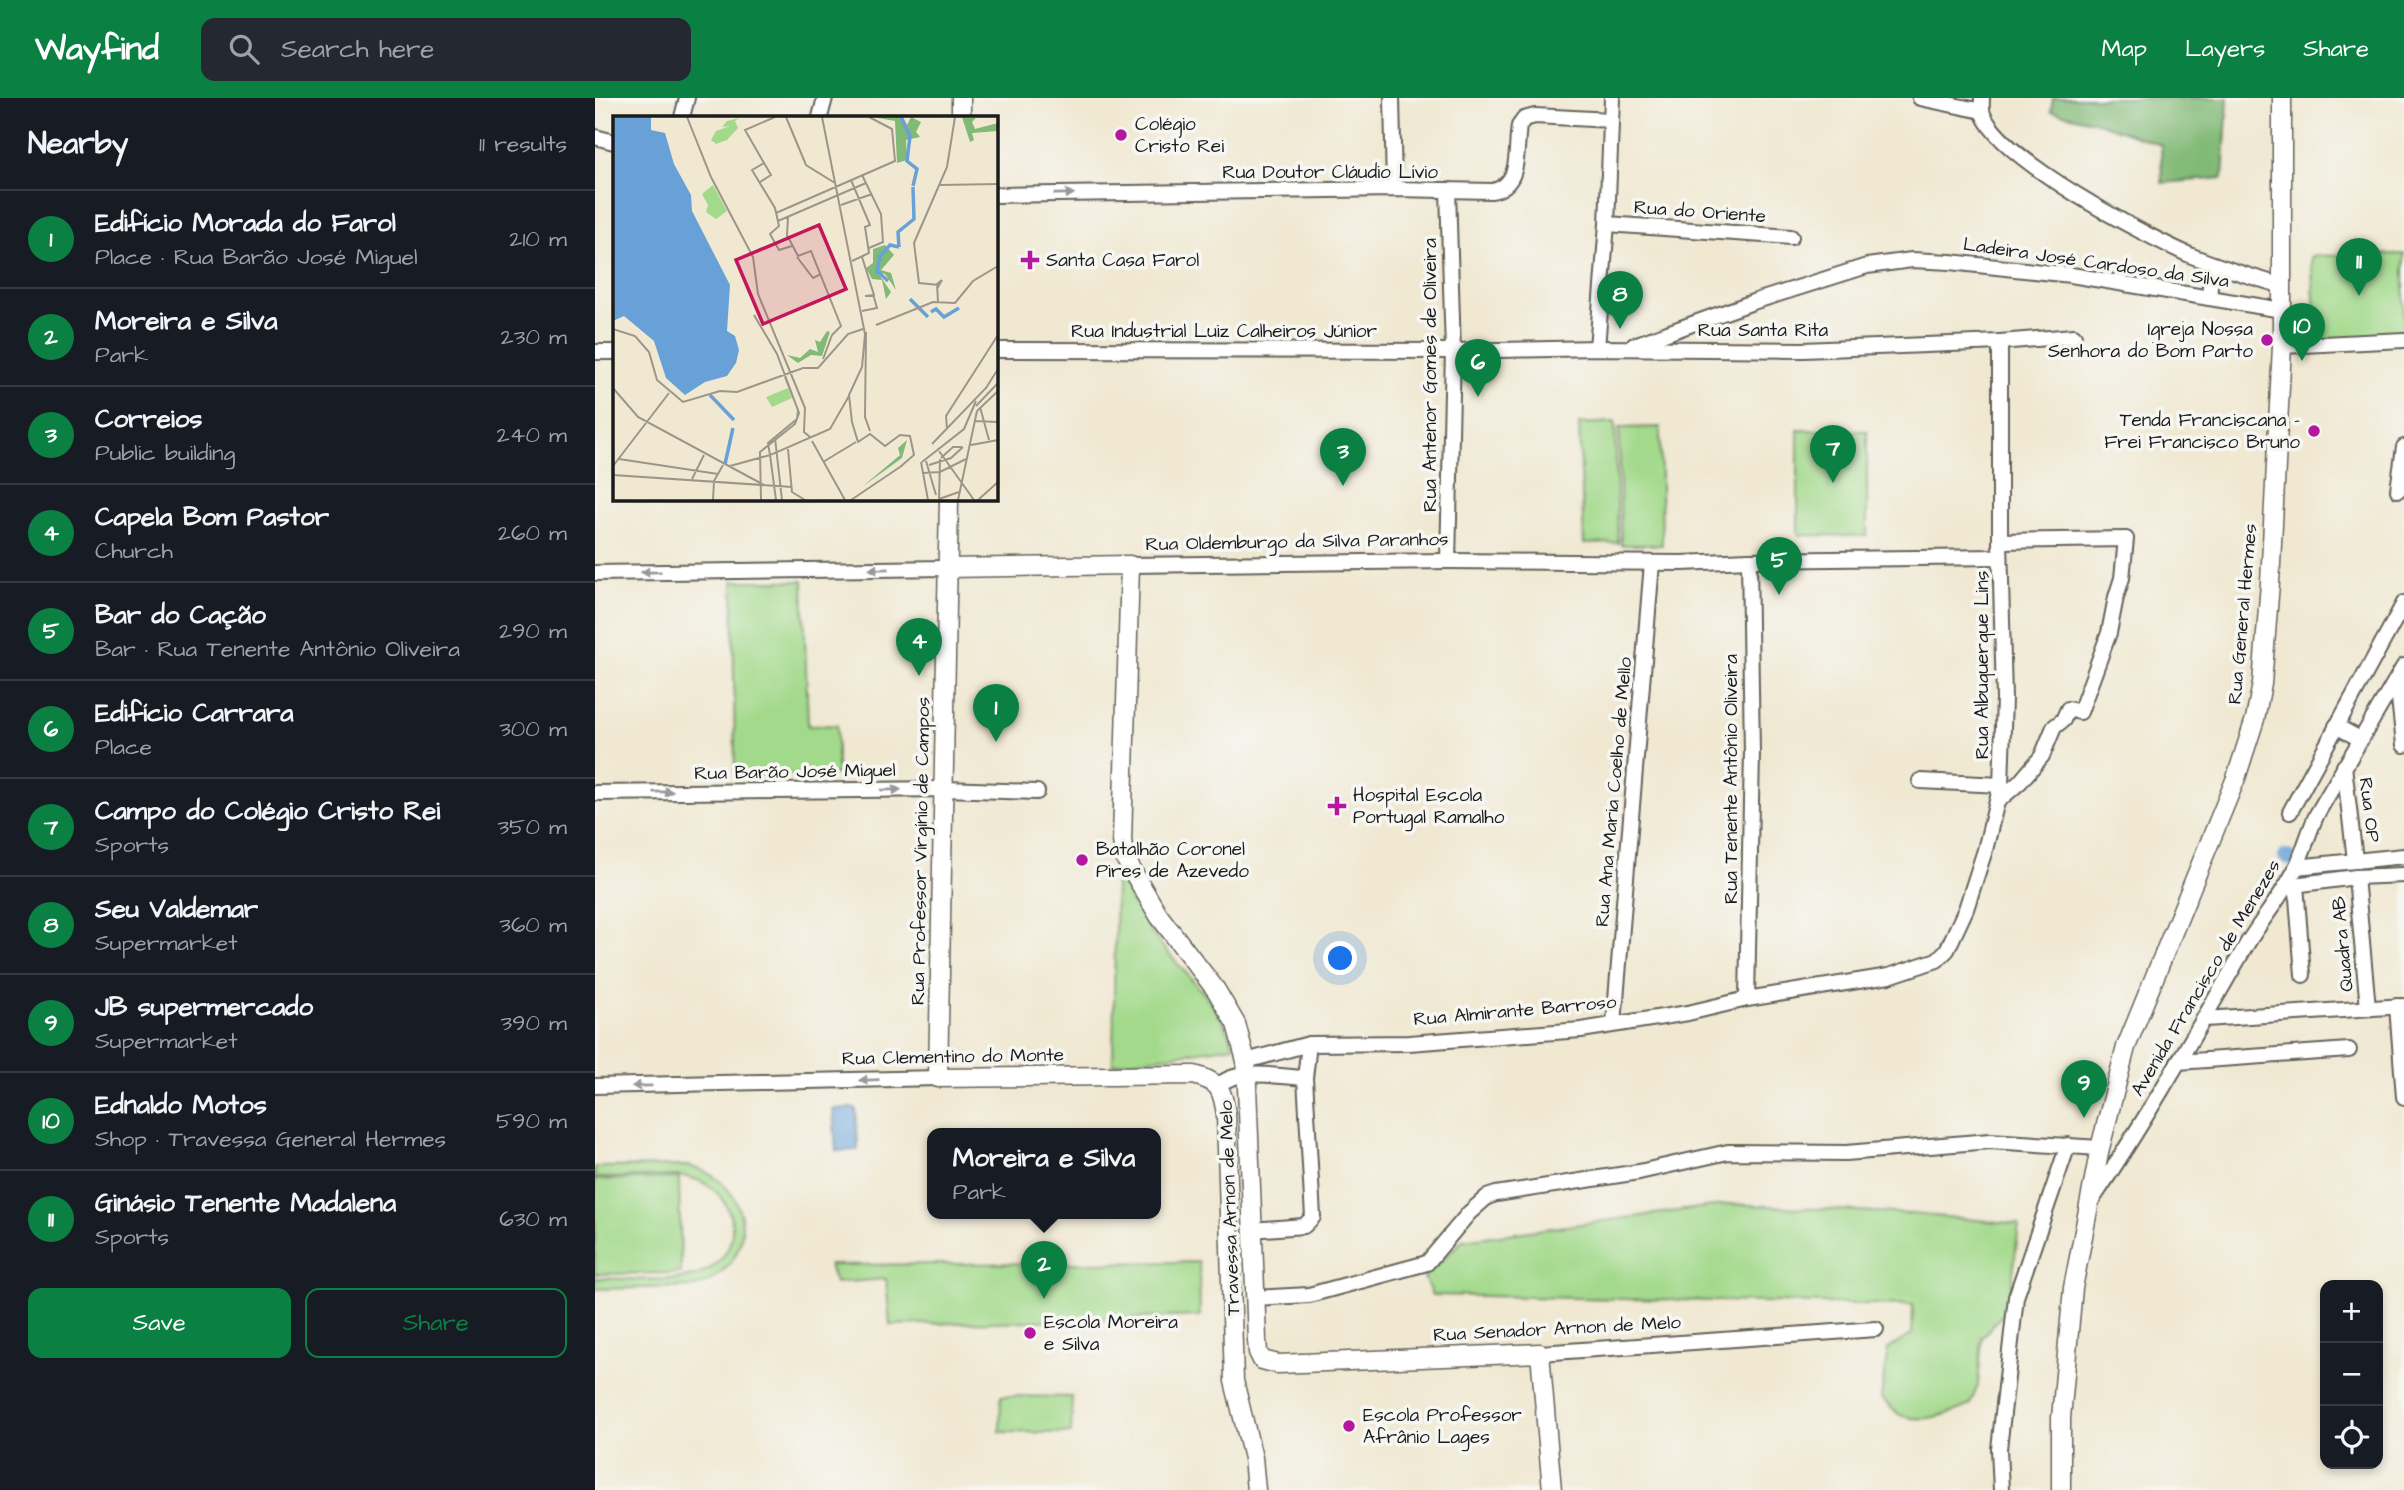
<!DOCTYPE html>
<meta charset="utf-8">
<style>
body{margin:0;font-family:"Architects Daughter",sans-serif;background:#242831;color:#f1f3f6}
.controls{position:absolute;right:21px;bottom:21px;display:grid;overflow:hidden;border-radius:14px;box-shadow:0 4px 10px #0003}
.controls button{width:63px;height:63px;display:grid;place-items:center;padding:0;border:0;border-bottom:2px solid #363941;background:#171b24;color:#f1f3f6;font:35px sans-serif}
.you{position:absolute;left:746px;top:861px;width:24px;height:24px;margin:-18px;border:5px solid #fff;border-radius:50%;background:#1a73e8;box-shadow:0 0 0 10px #1a73e833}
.badge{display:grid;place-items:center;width:46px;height:46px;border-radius:50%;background:#0b8043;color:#fff;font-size:23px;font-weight:700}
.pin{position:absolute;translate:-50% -58px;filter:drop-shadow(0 2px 4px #0008)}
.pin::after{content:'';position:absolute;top:37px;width:24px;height:21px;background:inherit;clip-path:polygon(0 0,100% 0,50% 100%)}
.popup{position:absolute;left:332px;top:1030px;width:234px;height:91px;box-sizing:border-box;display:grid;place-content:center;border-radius:14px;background:#171b24;filter:drop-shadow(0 2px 5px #0005);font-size:23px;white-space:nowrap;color:#9ea1a6}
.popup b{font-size:26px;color:#f1f3f6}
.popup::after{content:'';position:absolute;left:50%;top:100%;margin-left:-14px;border:14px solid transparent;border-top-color:#171b24}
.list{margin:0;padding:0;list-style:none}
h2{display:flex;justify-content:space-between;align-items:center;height:91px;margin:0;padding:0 28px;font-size:30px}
h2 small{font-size:23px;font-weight:400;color:#9ea1a6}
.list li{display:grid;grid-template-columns:46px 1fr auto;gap:21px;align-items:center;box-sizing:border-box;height:98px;padding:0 28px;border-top:2px solid #363941}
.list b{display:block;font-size:26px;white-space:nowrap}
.list p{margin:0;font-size:23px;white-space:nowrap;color:#9ea1a6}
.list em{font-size:23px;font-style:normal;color:#9ea1a6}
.actions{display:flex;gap:14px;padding:21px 28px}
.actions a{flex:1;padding:16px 0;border:2px solid #0b8043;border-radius:14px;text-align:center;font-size:24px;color:#0b8043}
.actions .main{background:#0b8043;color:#fff}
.icon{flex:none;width:38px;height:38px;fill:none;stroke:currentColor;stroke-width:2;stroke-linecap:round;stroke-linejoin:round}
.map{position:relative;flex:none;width:1809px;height:1392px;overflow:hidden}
header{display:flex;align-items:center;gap:42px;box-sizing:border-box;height:98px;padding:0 35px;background:#0b8043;color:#fff}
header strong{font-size:33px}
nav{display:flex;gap:38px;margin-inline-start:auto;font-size:24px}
.search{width:490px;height:63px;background:#242831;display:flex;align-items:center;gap:18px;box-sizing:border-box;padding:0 24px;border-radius:14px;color:#9ea1a6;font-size:26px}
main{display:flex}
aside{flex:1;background:#171b24}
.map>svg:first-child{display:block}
.green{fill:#a2d98a;stroke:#5f7a53;stroke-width:2}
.forest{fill:#81b976;stroke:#4e6a49;stroke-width:2}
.water{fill:#68a1d7;stroke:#425e7a;stroke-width:2}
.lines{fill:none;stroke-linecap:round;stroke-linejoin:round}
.canal{stroke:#68a1d7;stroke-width:14}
.minor-casing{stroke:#66635b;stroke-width:18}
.tertiary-casing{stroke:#66635b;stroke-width:21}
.minor{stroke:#fff;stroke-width:14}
.tertiary{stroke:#fff;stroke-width:18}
.oneway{fill:#999}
.poi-dot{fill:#b5179e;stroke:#f6f6f2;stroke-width:2.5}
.labels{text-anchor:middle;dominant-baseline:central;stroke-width:7;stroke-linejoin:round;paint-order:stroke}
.poi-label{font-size:19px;fill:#1c1c1c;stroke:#f6f6f2;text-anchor:start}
.street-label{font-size:19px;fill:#1c1c1c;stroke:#f6f6f2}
.inset-river{fill:none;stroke:#68a1d7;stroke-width:3.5}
.inset-road{fill:none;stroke:#9b9689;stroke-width:2}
.view{fill:#c2185b;fill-opacity:0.15;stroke:#c2185b;stroke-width:3.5}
.inset-edge{fill:none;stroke:#1c1c1c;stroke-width:3.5}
</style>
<header>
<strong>Wayfind</strong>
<div class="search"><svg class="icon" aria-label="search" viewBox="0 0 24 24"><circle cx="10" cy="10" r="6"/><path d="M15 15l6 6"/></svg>Search here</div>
<nav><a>Map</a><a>Layers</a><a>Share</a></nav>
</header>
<main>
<aside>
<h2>Nearby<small>11 results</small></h2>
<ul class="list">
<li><span class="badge">1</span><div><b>Edifício Morada do Farol</b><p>Place · Rua Barão José Miguel</p></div><em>210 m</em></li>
<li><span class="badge">2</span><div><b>Moreira e Silva</b><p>Park</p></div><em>230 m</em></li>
<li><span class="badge">3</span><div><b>Correios</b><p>Public building</p></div><em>240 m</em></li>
<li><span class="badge">4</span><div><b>Capela Bom Pastor</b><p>Church</p></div><em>260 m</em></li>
<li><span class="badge">5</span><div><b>Bar do Cação</b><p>Bar · Rua Tenente Antônio Oliveira</p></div><em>290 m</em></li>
<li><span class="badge">6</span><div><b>Edifício Carrara</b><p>Place</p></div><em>300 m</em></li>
<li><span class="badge">7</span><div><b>Campo do Colégio Cristo Rei</b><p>Sports</p></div><em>350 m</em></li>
<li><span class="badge">8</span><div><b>Seu Valdemar</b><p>Supermarket</p></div><em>360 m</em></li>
<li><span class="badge">9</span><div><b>JB supermercado</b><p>Supermarket</p></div><em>390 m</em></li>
<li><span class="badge">10</span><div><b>Ednaldo Motos</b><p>Shop · Travessa General Hermes</p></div><em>590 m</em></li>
<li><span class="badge">11</span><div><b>Ginásio Tenente Madalena</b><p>Sports</p></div><em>630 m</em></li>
</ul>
<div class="actions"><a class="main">Save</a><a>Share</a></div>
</aside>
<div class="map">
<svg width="1809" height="1392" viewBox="0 0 1809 1392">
<rect width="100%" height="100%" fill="#f6f6f2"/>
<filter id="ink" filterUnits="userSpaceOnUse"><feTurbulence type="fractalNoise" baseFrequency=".0143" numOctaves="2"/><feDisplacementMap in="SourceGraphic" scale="14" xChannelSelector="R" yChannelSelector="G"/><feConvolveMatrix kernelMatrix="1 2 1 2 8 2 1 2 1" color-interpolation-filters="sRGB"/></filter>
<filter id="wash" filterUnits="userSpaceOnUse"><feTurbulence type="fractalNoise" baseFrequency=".00686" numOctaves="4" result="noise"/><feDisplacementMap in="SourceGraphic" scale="28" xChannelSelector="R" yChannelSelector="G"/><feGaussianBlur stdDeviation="1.57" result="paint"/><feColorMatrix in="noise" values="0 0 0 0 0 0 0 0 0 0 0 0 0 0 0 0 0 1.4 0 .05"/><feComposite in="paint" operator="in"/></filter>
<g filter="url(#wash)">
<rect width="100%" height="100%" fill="#f0e8d1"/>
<g class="green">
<polygon points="1809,156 1809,239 1722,242 1716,158"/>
<polygon points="1020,324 1023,445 989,446 984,326"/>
<polygon points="1065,329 1067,447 1026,447 1024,330"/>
<polygon points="1203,332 1272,333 1272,438 1203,437"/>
<polygon points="138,483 208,483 213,628 242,627 242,676 140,678"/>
<path d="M 521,775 C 532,793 541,814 554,831 C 583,872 622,898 639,948 L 518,966 Z"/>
<path d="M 94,1068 C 161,1085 166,1166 101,1189 L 0,1191 L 0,1180 C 27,1180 85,1186 107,1175 C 159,1151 139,1081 83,1078 L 0,1080 L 0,1069 Z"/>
<polygon points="84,1080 86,1175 0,1176 0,1082"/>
<path d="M 1134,1106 L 1318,1116 L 1424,1126 L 1414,1209 L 1387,1239 L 1383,1287 L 1375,1307 C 1355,1316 1330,1325 1308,1318 C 1300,1316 1292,1305 1286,1300 L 1293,1251 L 1317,1236 L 1318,1207 L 837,1197 L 829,1179 L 868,1142 Z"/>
<polygon points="604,1164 605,1218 295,1227 291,1181 240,1185 234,1167"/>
<polygon points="406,1298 477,1299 476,1335 405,1334"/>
</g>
<polygon class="forest" points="1458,0 1633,0 1628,80 1567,85 1566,47 1505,25 1456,13"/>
<polygon class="water" points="261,1010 263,1052 241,1053 238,1011"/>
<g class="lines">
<polyline class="canal" points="1690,758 1699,762"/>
</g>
</g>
<g filter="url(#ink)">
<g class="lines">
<defs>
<g id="minor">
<polyline points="797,0 799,91"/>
<polyline points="1325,0 1387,13"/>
<path d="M 1387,0 C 1387,5 1386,11 1388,16 C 1406,62 1550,138 1597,158 C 1627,170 1657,179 1688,188"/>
<polyline points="87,19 92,0"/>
<polyline points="225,19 230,0"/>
<polyline points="0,39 19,44"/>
<polyline points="853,92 858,253 853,463"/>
<path d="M 401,97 L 799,91 L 897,93 C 927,87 920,53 924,28 L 929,21 L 940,18 L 1016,22"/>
<polyline points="1012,126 1196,139"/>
<polyline points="1614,200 1617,166"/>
<polyline points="1039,247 1158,204 1272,168 1317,162 1355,164 1476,177 1687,212"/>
<polyline points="1687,248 1809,242"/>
<polyline points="1002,250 1012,126 1017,0"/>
<polyline points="401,252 858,253 1002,250 1208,252 1405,244 1479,238"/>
<polyline points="0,254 19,254"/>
<polyline points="1803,392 1809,349"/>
<polyline points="535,467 853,463 1087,465 1154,462 1405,459"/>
<polyline points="0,475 352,470"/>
<polyline points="1802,581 1809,647"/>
<polyline points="1741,628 1765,641"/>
<polyline points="1749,668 1760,762"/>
<polyline points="1325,683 1406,687"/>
<polyline points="0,695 349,691 442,694"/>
<polyline points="1403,703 1425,684 1447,658 1459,629 1468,622 1473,611 1485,614 1514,535 1521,499 1527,480 1531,441 1405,443"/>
<polyline points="1695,714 1809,505"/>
<polyline points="1701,769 1809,758"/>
<polyline points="1761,779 1773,910"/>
<polyline points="1701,787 1708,877"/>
<polyline points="1691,788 1761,779 1809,777"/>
<polyline points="1152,901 1157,655 1154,462"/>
<polyline points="1802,908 1809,999"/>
<polyline points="1610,921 1809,908"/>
<polyline points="1019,926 1057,465"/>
<polyline points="651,963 714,946 814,945 986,932 1093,915 1152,901 1294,878 1342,862 1352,852 1371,811 1390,752 1406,687 1409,601 1405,443 1405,244"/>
<polyline points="1583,964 1754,952"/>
<polyline points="0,988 343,980"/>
<path d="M 624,988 C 639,969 687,979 710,980"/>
<path d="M 1497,1102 C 1553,1019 1602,932 1652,846 C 1667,821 1688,797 1701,770 C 1709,752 1714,733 1722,716 L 1809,568"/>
<polyline points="657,1132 709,1128 718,1119 710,980 714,946"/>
<polyline points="660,1200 714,1197 832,1165 874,1115 892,1099 901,1096 1044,1074 1133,1054 1251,1055 1395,1043 1505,1050"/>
<polyline points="945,1255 1281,1231"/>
<polyline points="1406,1392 1404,1351 1421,1199 1473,1047"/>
</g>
<g id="tertiary">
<polyline points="366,19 366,0"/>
<path d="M 354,401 L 343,980 L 599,977 C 625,984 627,991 631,1016 L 639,1283 L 658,1360 L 661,1392"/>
<polyline points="352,470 535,467 527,743 531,762 564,818 621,892 641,926 651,963 662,1242 663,1254 667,1262 683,1266 945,1255 957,1392"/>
<polyline points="1466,1392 1466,1320 1478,1190 1505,1050 1531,949 1641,680 1660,621 1667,586 1675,485 1687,248 1687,0"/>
</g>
</defs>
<use href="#minor" class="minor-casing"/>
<use href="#tertiary" class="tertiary-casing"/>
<use href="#minor" class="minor"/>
<use href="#tertiary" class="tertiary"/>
</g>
<defs><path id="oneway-solid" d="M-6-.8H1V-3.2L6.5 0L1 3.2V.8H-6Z" transform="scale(1.75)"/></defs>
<g class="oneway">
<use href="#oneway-solid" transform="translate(469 96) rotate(-1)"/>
<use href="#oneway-solid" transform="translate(284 471) rotate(179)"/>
<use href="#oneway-solid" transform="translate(56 474) rotate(179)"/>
<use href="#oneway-solid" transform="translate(296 692) rotate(-1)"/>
<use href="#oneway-solid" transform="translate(68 694) rotate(-1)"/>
<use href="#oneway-solid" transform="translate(274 982) rotate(178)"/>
<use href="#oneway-solid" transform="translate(47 988) rotate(179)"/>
</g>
</g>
<g class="poi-dot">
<circle cx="526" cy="37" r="7"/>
<path d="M431.5 151.5h7v7h7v7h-7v7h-7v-7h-7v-7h7z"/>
<circle cx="1672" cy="242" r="7"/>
<circle cx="1719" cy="333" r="7"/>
<path d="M738.5 697.5h7v7h7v7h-7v7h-7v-7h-7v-7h7z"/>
<circle cx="487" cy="762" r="7"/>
<circle cx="435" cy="1235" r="7"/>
<circle cx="754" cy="1328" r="7"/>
</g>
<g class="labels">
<g class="poi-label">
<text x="540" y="26">Colégio<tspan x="540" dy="22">Cristo Rei</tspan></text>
<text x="451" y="162">Santa Casa Farol</text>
<text x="1658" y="231" text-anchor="end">Igreja Nossa<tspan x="1658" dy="22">Senhora do Bom Parto</tspan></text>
<text x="1705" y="322" text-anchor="end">Tenda Franciscana -<tspan x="1705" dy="22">Frei Francisco Bruno</tspan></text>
<text x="758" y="697">Hospital Escola<tspan x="758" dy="22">Portugal Ramalho</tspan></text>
<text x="501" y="751">Batalhão Coronel<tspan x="501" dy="22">Pires de Azevedo</tspan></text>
<text x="449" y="1224">Escola Moreira<tspan x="449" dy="22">e Silva</tspan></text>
<text x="768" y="1317">Escola Professor<tspan x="768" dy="22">Afrânio Lages</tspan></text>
</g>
<g class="street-label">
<text x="735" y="74">Rua Doutor Cláudio Lívio</text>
<text transform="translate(1105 114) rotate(4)">Rua do Oriente</text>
<text transform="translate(1501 165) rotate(8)">Ladeira José Cardoso da Silva</text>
<text x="1168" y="232">Rua Santa Rita</text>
<text x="629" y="233">Rua Industrial Luiz Calheiros Júnior</text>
<text transform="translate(835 277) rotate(-90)">Rua Antenor Gomes de Oliveira</text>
<text transform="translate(702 444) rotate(-1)">Rua Oldemburgo da Silva Paranhos</text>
<text transform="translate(1648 516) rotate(-85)">Rua General Hermes</text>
<text transform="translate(1387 567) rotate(-90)">Rua Albuquerque Lins</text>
<text transform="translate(200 674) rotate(-1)">Rua Barão José Miguel</text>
<text transform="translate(1136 681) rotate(-90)">Rua Tenente Antônio Oliveira</text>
<text transform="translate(1019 694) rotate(-85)">Rua Ana Maria Coelho de Mello</text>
<text transform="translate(1774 712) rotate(83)">Rua OP</text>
<text transform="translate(326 753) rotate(-89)">Rua Professor Virgínio de Campos</text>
<text transform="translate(1748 846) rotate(-95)">Quadra AB</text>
<text transform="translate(1611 880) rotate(-59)">Avenida Francisco de Menezes</text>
<text transform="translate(920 913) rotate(-5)">Rua Almirante Barroso</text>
<text transform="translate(358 959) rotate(-1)">Rua Clementino do Monte</text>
<text transform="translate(635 1110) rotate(-92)">Travessa Arnon de Melo</text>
<text transform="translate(962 1231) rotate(-3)">Rua Senador Arnon de Melo</text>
</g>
</g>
<g transform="translate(18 18)">
<rect width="385" height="385" fill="#f0e8d1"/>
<path d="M 126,2 L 122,5 L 125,12 L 114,24 L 103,28 L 98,24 L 103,15 L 117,10 L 109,11 L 114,5 ZM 100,69 L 114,95 L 103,103 L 93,96 L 95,89 L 89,78 ZM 175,272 L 179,282 L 159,291 L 153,281 Z" fill="#a2d98a"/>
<path d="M 260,1 L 290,1 L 294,9 L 298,1 L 308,6 L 303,16 L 307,21 L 293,24 L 294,44 L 284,47 L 282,5 ZM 349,1 L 363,2 L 359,6 L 362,13 L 385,7 L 385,15 L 359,17 L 361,24 L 357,26 ZM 272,129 L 281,139 L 268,154 L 278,157 L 283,174 L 272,158 L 265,157 L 278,176 L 273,183 L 269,164 L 259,163 L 253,152 L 260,147 L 260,133 ZM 214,215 L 217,216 L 209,240 L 198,239 L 185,247 L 174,239 L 187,242 L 197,233 L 205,236 L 202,224 L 207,226 ZM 294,324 L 289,342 L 249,371 L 287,339 L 285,332 Z" fill="#81b976"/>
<path d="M 0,1 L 38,1 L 38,14 L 52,17 L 61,48 L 78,79 L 79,95 L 117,169 L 114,215 L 122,220 L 126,234 L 123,247 L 114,260 L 92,266 L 72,279 L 53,262 L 41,225 L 11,200 L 0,205 Z" fill="#68a1d7"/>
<path class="inset-river" d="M 288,1 L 297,20 L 294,45 L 304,53 L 300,70M 286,131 L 285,116 L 301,103 L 300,71M 275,165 L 264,155 L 267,140 L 277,129 L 286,131M 297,183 L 315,201M 318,196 L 323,193 L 331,201 L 346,192M 97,279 L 121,304M 112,348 L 120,312"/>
<path class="inset-road" d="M 74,1 L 98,61 L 140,141 L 145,178 L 192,292 L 191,316 L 197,321M 173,1 L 193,49 L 222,67M 209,1 L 252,218 L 249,251 L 236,279 L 239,306 L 245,326 L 257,318 L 272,330 L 287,319 L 297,320 L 301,339 L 287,351M 151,47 L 139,54 L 162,92 L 166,110 L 157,118 L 166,134 L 179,130M 249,59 L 268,98 L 270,126 L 256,132M 238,64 L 257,109 L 252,111 L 256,137 L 239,145M 147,66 L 158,59 L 132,14 L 162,1M 327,69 L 385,68M 228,89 L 259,78M 163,97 L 282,45 L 279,13 L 256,1M 175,101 L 174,119 L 185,140 L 198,135 L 228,210 L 219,219 L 210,243M 165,105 L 253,67M 184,141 L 200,162 L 208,158M 249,141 L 261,179 L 252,180M 326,169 L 306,167 L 301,127 L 334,51 L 342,1M 324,173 L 329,164 L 324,168 L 325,186M 249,195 L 264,192 L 260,178M 141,199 L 164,238 L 186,297 L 182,308 L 147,336 L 148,384M 263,209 L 320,186 L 342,187 L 360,165 L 385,150M 0,213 L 22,220 L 36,236 L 44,264 L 70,286 L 107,275 L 124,276 L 190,252 L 205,252 L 235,218 L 250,213M 253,216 L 252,301 L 257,315M 0,272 L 25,301 L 151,369M 363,290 L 385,267M 367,291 L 376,324M 364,295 L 385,275M 362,305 L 385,306M 334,313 L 333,300 L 385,219M 162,322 L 169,384M 199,325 L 232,384M 319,328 L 373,272 L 385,253M 358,329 L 385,324M 175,333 L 179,376 L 192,384M 326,335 L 361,384M 328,342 L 340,331 L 349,331M 6,343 L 105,358M 313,345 L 323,379M 210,346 L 243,326M 308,346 L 315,384M 309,346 L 351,313 L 363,285M 316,349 L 338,342 L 350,331M 0,350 L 56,277M 117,350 L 157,339 L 155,327 L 184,303 L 185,294 L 172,261M 310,357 L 327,356 L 353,343M 0,359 L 179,371M 79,363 L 91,339M 326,383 L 346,376M 100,384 L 101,365 L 110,349M 163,384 L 157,339 L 217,313 L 236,280M 238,384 L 290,349M 326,384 L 327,343M 345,384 L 364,295M 365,384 L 385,366"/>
<path class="view" d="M 206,109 L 233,173 L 150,208 L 123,144 Z"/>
<rect width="385" height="385" class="inset-edge"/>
</g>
</svg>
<div class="controls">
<button>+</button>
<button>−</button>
<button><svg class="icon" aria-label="locate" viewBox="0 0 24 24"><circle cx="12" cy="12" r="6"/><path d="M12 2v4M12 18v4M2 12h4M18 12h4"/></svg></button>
</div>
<div class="you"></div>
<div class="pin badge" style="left:401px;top:644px">1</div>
<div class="pin badge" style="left:449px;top:1201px">2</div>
<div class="popup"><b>Moreira e Silva</b>Park</div>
<div class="pin badge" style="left:748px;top:388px">3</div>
<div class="pin badge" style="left:324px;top:578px">4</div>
<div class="pin badge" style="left:1184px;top:497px">5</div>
<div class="pin badge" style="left:883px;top:299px">6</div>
<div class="pin badge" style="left:1238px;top:385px">7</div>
<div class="pin badge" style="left:1025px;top:231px">8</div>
<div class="pin badge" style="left:1489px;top:1020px">9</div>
<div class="pin badge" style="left:1707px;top:263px">10</div>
<div class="pin badge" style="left:1764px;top:198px">11</div>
</div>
</main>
